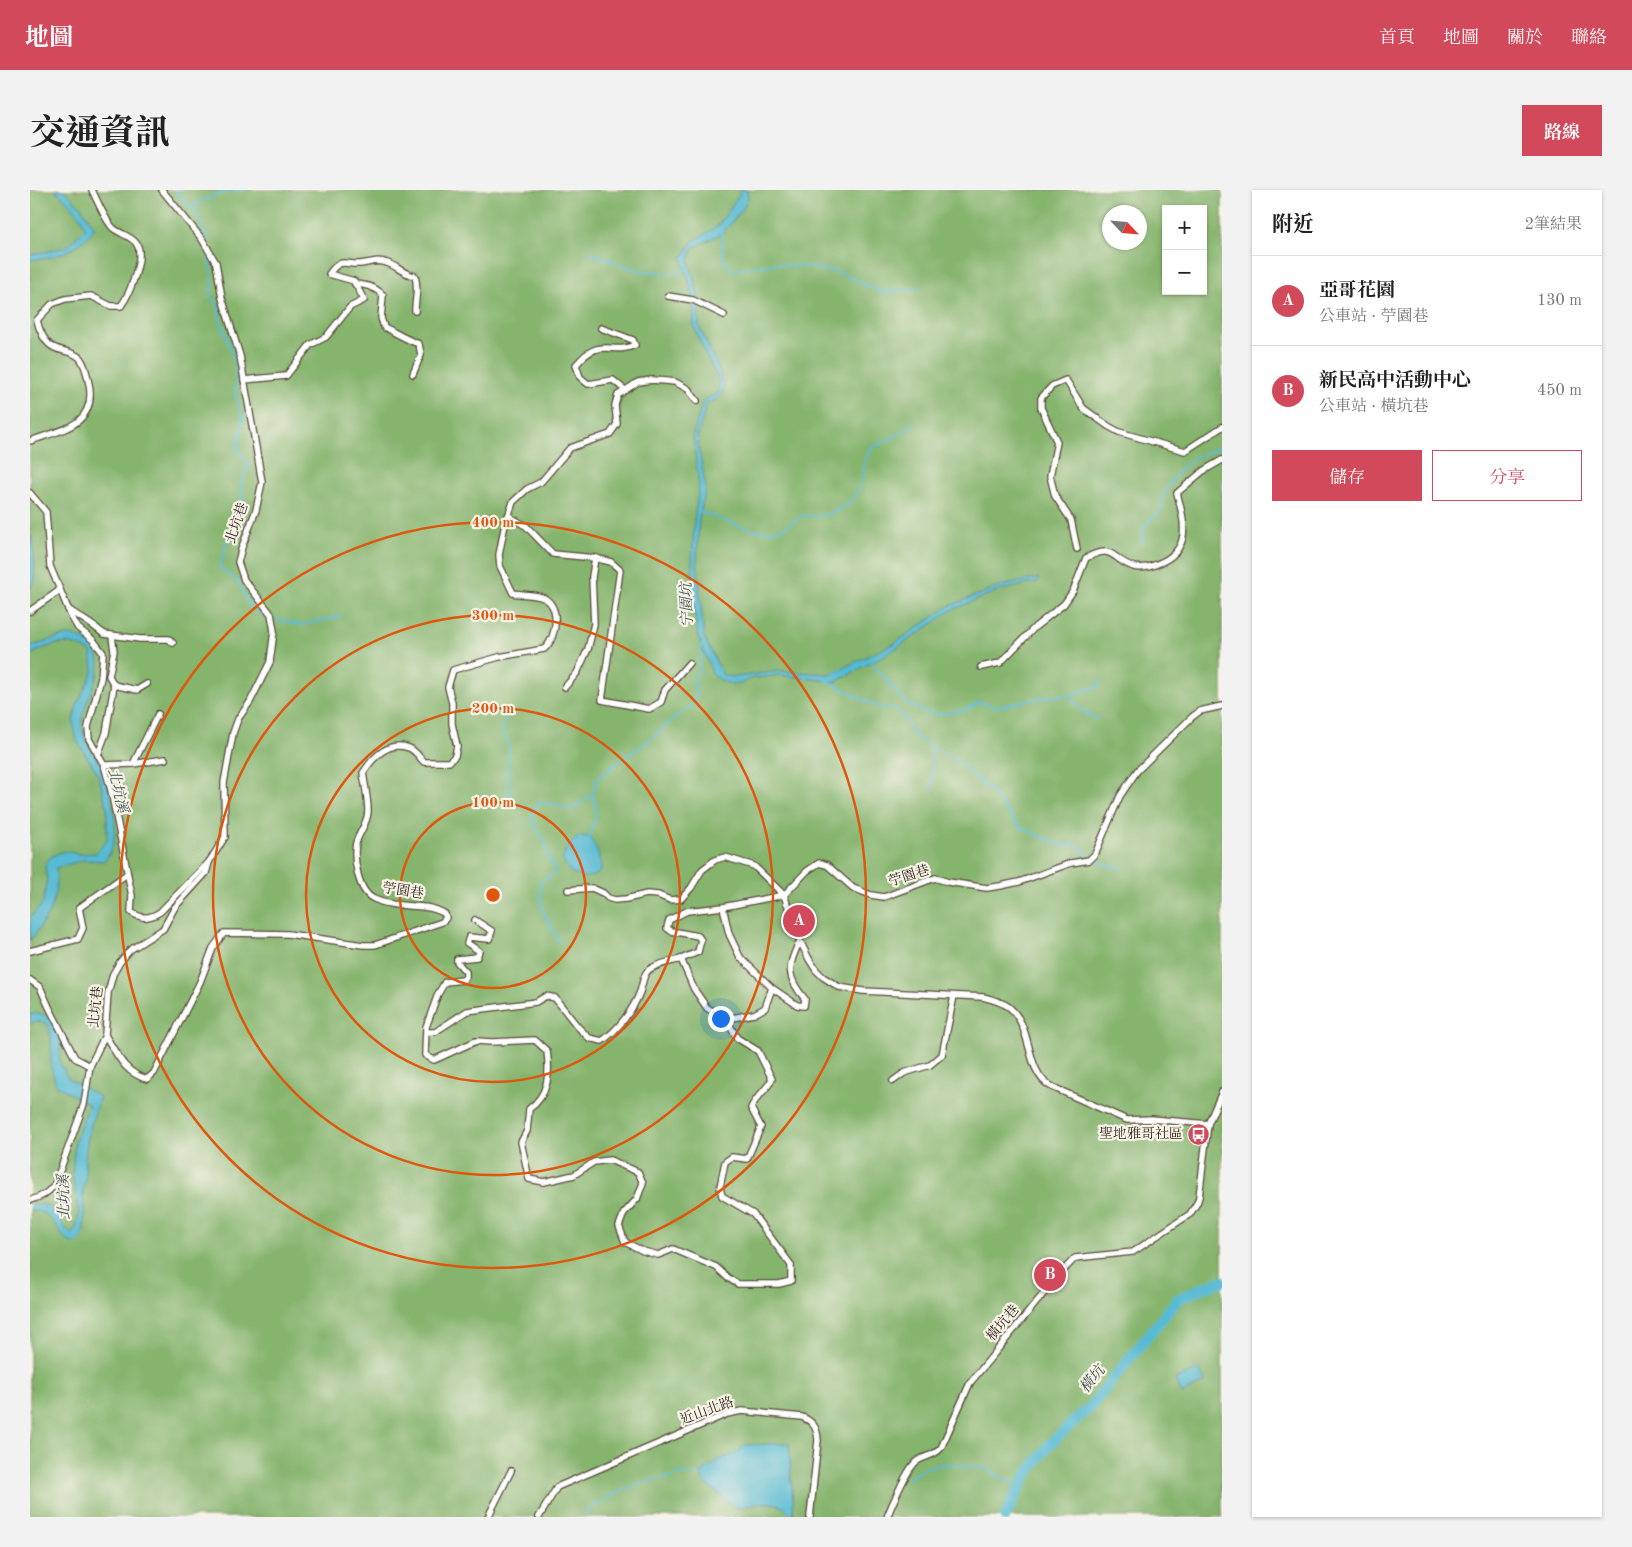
<!DOCTYPE html>
<html lang="zh-TW">
<meta charset="utf-8">
<style>
body{margin:0;font-family:"Old Standard TT","Noto Serif TC",serif;background:#f2f2f2;color:#222}
.controls{position:absolute;right:15px;top:15px;display:grid;overflow:hidden;border-radius:0px;box-shadow:0 1px 4px #0004}
.controls button{width:45px;height:45px;display:grid;place-items:center;padding:0;border:0;border-bottom:1px solid #e0e0e0;background:#fff;color:#222;font:25px sans-serif}
.compass{position:absolute;left:1072px;top:15px;width:45px;height:45px;border-radius:50%;background:#fff;box-shadow:0 1px 4px #0004;rotate:116deg}
.you{position:absolute;left:690px;top:828px;width:18px;height:18px;margin:-12px;border:4px solid #fff;border-radius:50%;background:#1a73e8;box-shadow:0 0 0 8px #1a73e833}
.badge{display:grid;place-items:center;width:32px;height:32px;border-radius:50%;background:#d1495b;color:#fff;font-size:16px;font-weight:700}
.pin{position:absolute;translate:-50% -50%;border:2px solid #fff;box-shadow:0 1px 5px #0006}
.list{margin:0;padding:0;list-style:none}
h2{display:flex;justify-content:space-between;align-items:center;height:65px;margin:0;padding:0 20px;font-size:21px}
h2 small{font-size:16px;font-weight:400;color:#767676}
.list li{display:grid;grid-template-columns:32px 1fr auto;gap:15px;align-items:center;box-sizing:border-box;height:90px;padding:0 20px;border-top:1px solid #e0e0e0}
.list b{display:block;font-size:19px;white-space:nowrap}
.list p{margin:0;font-size:16px;white-space:nowrap;color:#767676}
.list em{font-size:16px;font-style:normal;color:#767676}
.actions{display:flex;gap:10px;padding:15px 20px}
.actions a{flex:1;padding:11px 0;border:1px solid #d1495b;border-radius:0px;text-align:center;font-size:18px;color:#d1495b}
.actions .main{background:#d1495b;color:#fff}
.map{position:relative;flex:none;width:1192px;height:1327px;overflow:hidden;border-radius:0px}
header{display:flex;align-items:center;gap:30px;box-sizing:border-box;height:70px;padding:0 25px;background:#d1495b;color:#fff}
header strong{font-size:24px}
nav{display:flex;gap:28px;margin-inline-start:auto;font-size:18px}
.intro{display:flex;align-items:center;justify-content:space-between;box-sizing:border-box;height:120px;padding:0 30px}
h1{margin:0;font-size:35px}
.button{padding:12px 22px;border-radius:0px;background:#d1495b;color:#fff;font-size:18px;font-weight:700}
main{display:flex;gap:30px;padding:0 30px}
aside{flex:1;background:#fff;border-radius:0px;box-shadow:0 1px 4px #0004}
.map>svg:first-child{display:block}
.forest{fill:#85b46d;stroke:#606f46;fill-rule:evenodd}
.water{fill:#55bad3;stroke:#487278}
.lines{fill:none;stroke-linecap:round;stroke-linejoin:round}
.stream{stroke:#55bad3;stroke-width:2}
.river{stroke:#55bad3;stroke-width:11}
.minor-casing{stroke:#574639;stroke-width:8}
.minor{stroke:#fff;stroke-width:5.5}
.ring{fill:none;stroke:#df570d;stroke-width:2.5}
.labels{text-anchor:middle;dominant-baseline:central;stroke-width:4.5;stroke-linejoin:round;paint-order:stroke}
.street-label{font-size:14px;fill:#3b2a1e;stroke:#f7f3e8}
.poi-label{font-size:14px;fill:#3b2a1e;stroke:#f7f3e8;text-anchor:end}
.water-label{font-size:15px;font-style:italic;fill:#435554;stroke:#f7f3e8}
.centre{fill:#df570d;stroke:#f7f3e8;stroke-width:2.5}
.ring-label{font-size:15px;text-anchor:middle;font-weight:bold;fill:#df570d;stroke:#f7f3e8;stroke-width:4.5;stroke-linejoin:round;paint-order:stroke}
</style>
<header>
<strong>地圖</strong>
<nav><a>首頁</a><a>地圖</a><a>關於</a><a>聯絡</a></nav>
</header>
<div class="intro"><h1>交通資訊</h1><a class="button">路線</a></div>
<main>
<div class="map">
<svg width="1192" height="1327" viewBox="0 0 1192 1327">
<rect width="100%" height="100%" fill="#f7f3e8"/>
<filter id="ink" filterUnits="userSpaceOnUse"><feTurbulence type="fractalNoise" baseFrequency=".02" numOctaves="2"/><feDisplacementMap in="SourceGraphic" scale="10" xChannelSelector="R" yChannelSelector="G"/><feConvolveMatrix kernelMatrix="1 2 1 2 8 2 1 2 1" color-interpolation-filters="sRGB"/></filter>
<filter id="wash" filterUnits="userSpaceOnUse"><feTurbulence type="fractalNoise" baseFrequency=".0096" numOctaves="4" result="noise"/><feDisplacementMap in="SourceGraphic" scale="20" xChannelSelector="R" yChannelSelector="G"/><feGaussianBlur stdDeviation="1.12" result="paint"/><feColorMatrix in="noise" values="0 0 0 0 0 0 0 0 0 0 0 0 0 0 0 0 0 1.4 0 .05"/><feComposite in="paint" operator="in"/></filter>
<g filter="url(#wash)">
<rect width="100%" height="100%" fill="#f3e8d2"/>
<path class="forest" d="M 0,0 L 1192,0 L 1192,1327 L 0,1327 ZM 1136,19 L 1173,19 L 1173,101 L 1136,101 ZM 1080,22 L 1110,22 L 1110,52 L 1080,52 Z"/>
<g class="water">
<path d="M 25,0 L 34,0 L 51,17 L 65,38 C 50,59 25,69 0,70 L 0,65 L 36,57 L 55,39 C 52,24 36,10 25,0 Z"/>
<path d="M 710,0 L 717,0 L 718,8 L 712,20 L 693,43 L 663,58 L 659,71 L 668,104 L 669,136 L 687,175 L 692,190 L 694,191 C 692,207 692,209 677,213 L 667,247 L 676,299 L 669,328 L 667,373 L 674,447 L 693,485 L 705,487 L 750,481 L 800,484 L 863,454 L 919,416 L 971,396 L 1008,388 L 1008,392 L 971,400 L 922,420 L 867,458 L 806,492 L 750,485 L 720,489 L 711,493 L 700,494 L 692,491 L 683,485 L 668,447 L 664,418 L 662,373 L 664,329 L 669,297 L 663,245 L 673,211 L 688,203 L 689,191 L 673,159 L 664,137 L 663,105 L 652,68 L 663,51 L 688,36 L 709,5 Z"/>
<path d="M 0,339 C 3,358 9,383 0,400 Z"/>
<path d="M 39,445 C 48,447 60,450 65,459 C 78,483 53,509 52,532 C 51,537 53,543 55,547 C 59,558 66,567 71,577 C 81,600 95,652 74,671 L 53,670 L 26,678 C 29,707 19,728 0,750 L 0,728 L 13,713 L 17,688 L 15,678 L 17,671 L 22,666 L 34,661 L 49,664 L 66,663 L 77,651 L 77,618 L 68,584 L 47,551 L 43,531 L 47,515 L 63,481 L 61,462 C 37,448 23,453 0,465 L 0,456 C 14,454 25,447 39,445 Z"/>
<path d="M 549,646 L 559,647 C 567,655 571,670 571,681 C 562,690 547,689 538,679 C 536,677 534,672 532,668 L 538,656 Z"/>
<path d="M 6,823 L 19,826 L 25,834 L 31,849 L 29,871 L 38,888 L 70,907 C 63,928 56,949 55,972 C 55,977 56,982 56,987 C 56,993 53,997 53,1003 C 53,1016 60,1047 45,1054 C 24,1048 30,1022 0,1020 L 0,1014 C 5,1014 12,1013 16,1015 C 30,1020 30,1037 42,1044 L 46,1038 L 49,1024 L 42,983 L 45,951 L 59,915 L 26,895 L 21,877 L 21,846 L 18,834 L 7,831 L 0,834 L 0,825 Z"/>
<polygon points="1169,1179 1175,1192 1152,1204 1145,1190"/>
<path d="M 759,1253 L 764,1327 C 760,1323 756,1319 751,1316 C 738,1309 720,1315 706,1318 C 701,1315 698,1311 693,1307 C 683,1299 678,1299 671,1286 L 674,1281 L 689,1270 L 709,1262 L 713,1255 Z"/>
</g>
<g class="lines">
<g class="stream">
<polyline points="145,0 168,26 178,53"/>
<path d="M 161,18 C 179,6 192,2 214,0"/>
<path d="M 691,43 C 697,60 686,63 702,80 L 745,74 L 779,77 L 808,82 L 853,103 L 894,97"/>
<polyline points="559,62 607,80 642,84 657,79"/>
<polyline points="179,67 183,94 180,105 188,115 190,129 205,171 207,187 205,203 213,230 207,259 219,276 214,285 211,298 213,312 210,322 197,351 190,378 207,391 221,417 237,427"/>
<path d="M 669,321 C 690,328 719,343 742,341 C 753,341 764,331 773,325 L 786,327 L 801,323 L 820,313 L 829,299 L 834,283 L 834,271 L 841,258 L 861,249 L 886,232"/>
<path d="M 1112,353 L 1115,335 L 1131,321 C 1129,306 1147,280 1159,272 C 1169,265 1181,261 1192,257"/>
<polyline points="246,429 272,435 312,426"/>
<polyline points="841,472 876,513 894,522 909,524 934,520 950,512 966,517 1010,508 1040,505 1067,497 1070,491"/>
<path d="M 796,490 L 846,516 L 866,519 L 875,529 L 886,547 L 921,567 L 932,575 L 963,604 L 990,637 L 1026,653 L 1034,655 L 1048,655 C 1061,669 1075,677 1093,678"/>
<path d="M 1040,505 C 1046,518 1055,523 1067,529"/>
<polyline points="477,526 472,538 479,556 477,576 480,609 487,614 504,620"/>
<path d="M 900,599 C 906,585 898,571 903,556"/>
<path d="M 559,647 C 567,629 567,624 563,604"/>
<polyline points="529,752 511,716 510,692 526,682 519,668 515,651 506,638 502,626 507,613 524,614 538,619 545,617 563,604 567,588 621,549 648,525 662,516 667,502 663,490 669,479 672,453"/>
<polyline points="877,1290 894,1278 917,1274 954,1278 990,1297"/>
<path d="M 553,1323 C 583,1303 608,1291 645,1286 C 654,1284 662,1283 671,1286"/>
</g>
<polyline class="river" points="975,1327 995,1287 1020,1254 1061,1216 1148,1109 1170,1099 1192,1091"/>
</g>
</g>
<g filter="url(#ink)">
<g class="lines">
<defs>
<g id="minor">
<path d="M 325,94 C 337,95 345,97 353,105 L 351,128 L 354,137 C 366,143 377,150 389,154 L 391,165 L 383,184"/>
<polyline points="638,106 663,110 694,125"/>
<path d="M 571,138 L 603,150 L 605,155 C 581,166 570,145 546,175 L 550,187 L 558,194 L 583,190 L 595,200"/>
<path d="M 214,190 L 256,186 L 280,155 L 296,147 L 320,117 L 334,110 L 324,91 L 299,84 C 311,67 314,75 330,74 C 340,73 347,69 357,73 C 367,76 375,85 385,86 C 389,99 385,108 385,121"/>
<path d="M 0,251 C 30,240 67,236 59,194 C 57,185 56,176 50,168 C 43,161 34,162 25,158 C 15,154 9,140 7,130 L 22,114 L 35,109 L 61,106 L 81,116 L 91,116 C 99,105 116,65 106,53 C 101,46 90,44 83,38 C 75,30 67,10 62,0"/>
<path d="M 0,303 L 16,322 L 20,376 L 41,426 L 48,438 L 63,450 L 73,463 L 71,488 L 58,537 L 59,549 L 74,575 L 81,600 L 102,706 L 101,722 C 111,729 119,729 130,722 L 179,672"/>
<polyline points="478,326 496,336 523,364 565,368 581,372 590,380 572,510 619,519 631,512 635,500 659,473"/>
<polyline points="1047,359 1041,330 1025,306 1020,286 1027,252 1011,218 1011,208 1022,196 1036,190 1053,218 1078,236 1089,242 1155,261 1192,237"/>
<polyline points="38,419 65,437 74,444 110,449 139,449 143,453"/>
<polyline points="0,421 30,400"/>
<polyline points="82,446 84,461 79,486 84,495 107,500 117,494"/>
<path d="M 951,477 L 970,473 L 1005,437 L 1034,414 L 1043,401 L 1056,368 C 1085,353 1081,370 1104,377 C 1112,379 1120,377 1127,374 C 1162,361 1155,333 1147,303 L 1173,281 L 1192,270"/>
<polyline points="535,497 547,483 558,459 564,434 562,387 565,368"/>
<polyline points="68,565 76,543 84,495"/>
<polyline points="103,574 135,569"/>
<polyline points="74,575 103,574 128,524"/>
<polyline points="538,700 562,698 573,703 578,708 585,710 596,709 617,704 628,705 640,710 651,709 661,698 672,680 685,670 695,667 724,676 754,705"/>
<polyline points="693,717 699,744 710,767 742,798"/>
<path d="M 445,730 L 462,741 L 459,749 L 439,747 L 437,753 L 449,761 L 447,767 L 427,769 L 427,772 L 436,782 L 436,787 L 433,790 L 415,792 L 408,804 L 396,837 L 395,865 L 404,870 L 446,851 L 462,852 L 505,850 L 517,861 C 520,883 519,905 499,919 L 497,941 L 491,952 L 499,989 L 514,992 L 544,985 L 564,972 L 580,970 L 608,982 L 613,993 L 607,1009 L 594,1023 L 589,1036 L 595,1052 L 613,1061 L 628,1065 L 643,1059 L 686,1077 L 698,1088 L 708,1094 L 749,1094 L 761,1091 L 761,1075 L 723,1024 L 692,1006 L 690,997 L 695,972 L 702,967 L 717,969 L 731,937 L 721,918 C 726,906 737,900 742,889 L 728,861 L 707,848 L 696,829"/>
<polyline points="0,761 48,749 53,738 49,718 97,684"/>
<polyline points="651,769 668,762 671,750 668,746 641,741 637,738 639,730 657,721 693,717 754,705"/>
<polyline points="0,790 10,797 19,817 45,868 60,876"/>
<path d="M 397,842 L 405,842 L 437,821 L 506,812 L 516,806 L 525,808 L 547,836 L 559,848 L 572,851 C 588,840 603,820 610,802 C 612,796 613,788 616,783 C 622,774 641,772 651,769 L 664,799 L 677,818 L 696,829 L 724,824 L 735,818 L 742,798 L 767,815 L 774,816 L 775,809 C 756,787 757,776 770,751"/>
<path d="M 75,845 C 87,864 94,883 117,889 L 124,883 L 170,792 L 183,758 L 194,743 L 258,744 L 333,755 L 345,755 L 412,732 L 416,728 L 415,724 C 394,711 366,720 344,709 C 328,702 323,669 326,653 C 329,642 338,633 338,621 C 338,609 335,595 333,583 C 343,567 359,550 379,558 C 385,560 390,568 394,572 L 419,572 L 425,566 L 427,556 L 422,534 L 422,513 L 418,497 L 423,480 L 469,467 L 514,459 C 527,449 532,413 511,407 C 503,404 492,405 483,403 L 470,376 L 469,365 L 474,339 L 483,312 L 497,299 L 511,292 L 540,258 L 580,244 L 587,234 L 585,215 L 588,205 L 608,192 L 622,190 L 636,191 L 645,192 L 658,199 L 667,211"/>
<polyline points="863,891 874,883 900,875 912,865 924,806"/>
<path d="M 1178,934 L 1121,929 L 1097,930 L 1020,896 C 994,879 1004,838 979,817 C 972,812 961,809 953,807 L 833,801 L 809,797 L 793,787 L 786,780 L 779,769 L 770,751 L 754,705 L 777,681 L 789,673 L 797,675 L 823,698 L 841,705 L 854,707 L 905,688 L 918,692 L 957,698 L 970,696 L 989,692 L 1041,673 L 1059,670 L 1065,664 L 1090,606 L 1107,581 L 1162,527 L 1170,521 L 1192,516"/>
<path d="M 0,1010 C 12,1007 18,1003 25,994 L 54,914 L 60,876 L 75,845 L 78,803 L 83,784 L 90,772 L 100,760 L 133,739 L 145,717 L 176,683 L 179,672 L 195,647 L 194,593 L 203,543 L 208,529 L 220,512 L 240,472 L 244,441 L 241,424 L 214,390 L 208,372 L 212,357 L 226,320 L 232,292 L 210,166 L 192,108 L 186,73 L 172,49 L 132,0"/>
<polyline points="458,1327 481,1281"/>
<path d="M 509,1327 L 527,1297 L 697,1224 L 712,1221 L 772,1227 C 784,1232 787,1238 788,1250 L 780,1327"/>
<path d="M 857,1327 C 862,1315 877,1278 887,1271 C 896,1265 903,1267 911,1258 L 940,1193 L 1028,1086 L 1045,1068 L 1103,1062 L 1160,1024 L 1167,1013 L 1169,1007 L 1178,934 L 1192,902"/>
</g>
</defs>
<use href="#minor" class="minor-casing"/>
<use href="#minor" class="minor"/>
</g>
</g>
<g class="ring">
<circle cx="463" cy="705" r="93"/>
<circle cx="463" cy="705" r="187"/>
<circle cx="463" cy="705" r="280"/>
<circle cx="463" cy="705" r="373"/>
</g>
<defs>
<symbol id="bus-disc" viewBox="-11 -11 22 22"><circle r="9.5" fill="#d1495b" stroke="#f7f3e8"/><path d="M-5-6H5V4H4V6H2V4H-2V6H-4V4H-5ZM-3.5-4V0h7V-4ZM-3.5 1.2v1.5H-2V1.2ZM2 1.2v1.5H3.5V1.2Z" fill="#fff"/></symbol>
</defs>
<g fill-rule="evenodd">
<use href="#bus-disc" x="1156" y="932" width="25" height="25"/>
</g>
<g class="labels">
<g class="street-label">
<text transform="translate(207 333) rotate(-71)">北坑巷</text>
<text transform="translate(879 686) rotate(-18)">苧園巷</text>
<text transform="translate(373 701) rotate(9)">苧園巷</text>
<text transform="translate(66 817) rotate(-84)">北坑巷</text>
<text transform="translate(973 1133) rotate(-50)">橫坑巷</text>
<text transform="translate(677 1221) rotate(-20)">近山北路</text>
</g>
<g class="poi-label">
<text x="1153" y="944">聖地雅哥社區</text>
</g>
<g class="water-label">
<text transform="translate(658 415) rotate(-92)">宁園坑</text>
<text transform="translate(87 601) rotate(77)">北坑溪</text>
<text transform="translate(35 1007) rotate(-91)">北坑溪</text>
<text transform="translate(1063 1190) rotate(-51)">橫坑</text>
</g>
</g>
<circle cx="463" cy="705" r="8" class="centre"/>
<g class="ring-label">
<text x="463" y="337">400 m</text>
<text x="463" y="430">300 m</text>
<text x="463" y="523">200 m</text>
<text x="463" y="617">100 m</text>
</g>
</svg>
<div class="controls">
<button>+</button>
<button>−</button>
</div>
<svg class="compass" viewBox="-18 -18 36 36"><path d="M0-13l5 13h-10z" fill="#e53935"/><path d="M0 13l5-13h-10z" fill="#767676"/></svg>
<div class="you"></div>
<div class="pin badge" style="left:769px;top:731px">A</div>
<div class="pin badge" style="left:1020px;top:1085px">B</div>
</div>
<aside>
<h2>附近<small>2筆結果</small></h2>
<ul class="list">
<li><span class="badge">A</span><div><b>亞哥花園</b><p>公車站 · 苧園巷</p></div><em>130 m</em></li>
<li><span class="badge">B</span><div><b>新民高中活動中心</b><p>公車站 · 橫坑巷</p></div><em>450 m</em></li>
</ul>
<div class="actions"><a class="main">儲存</a><a>分享</a></div>
</aside>
</main>
